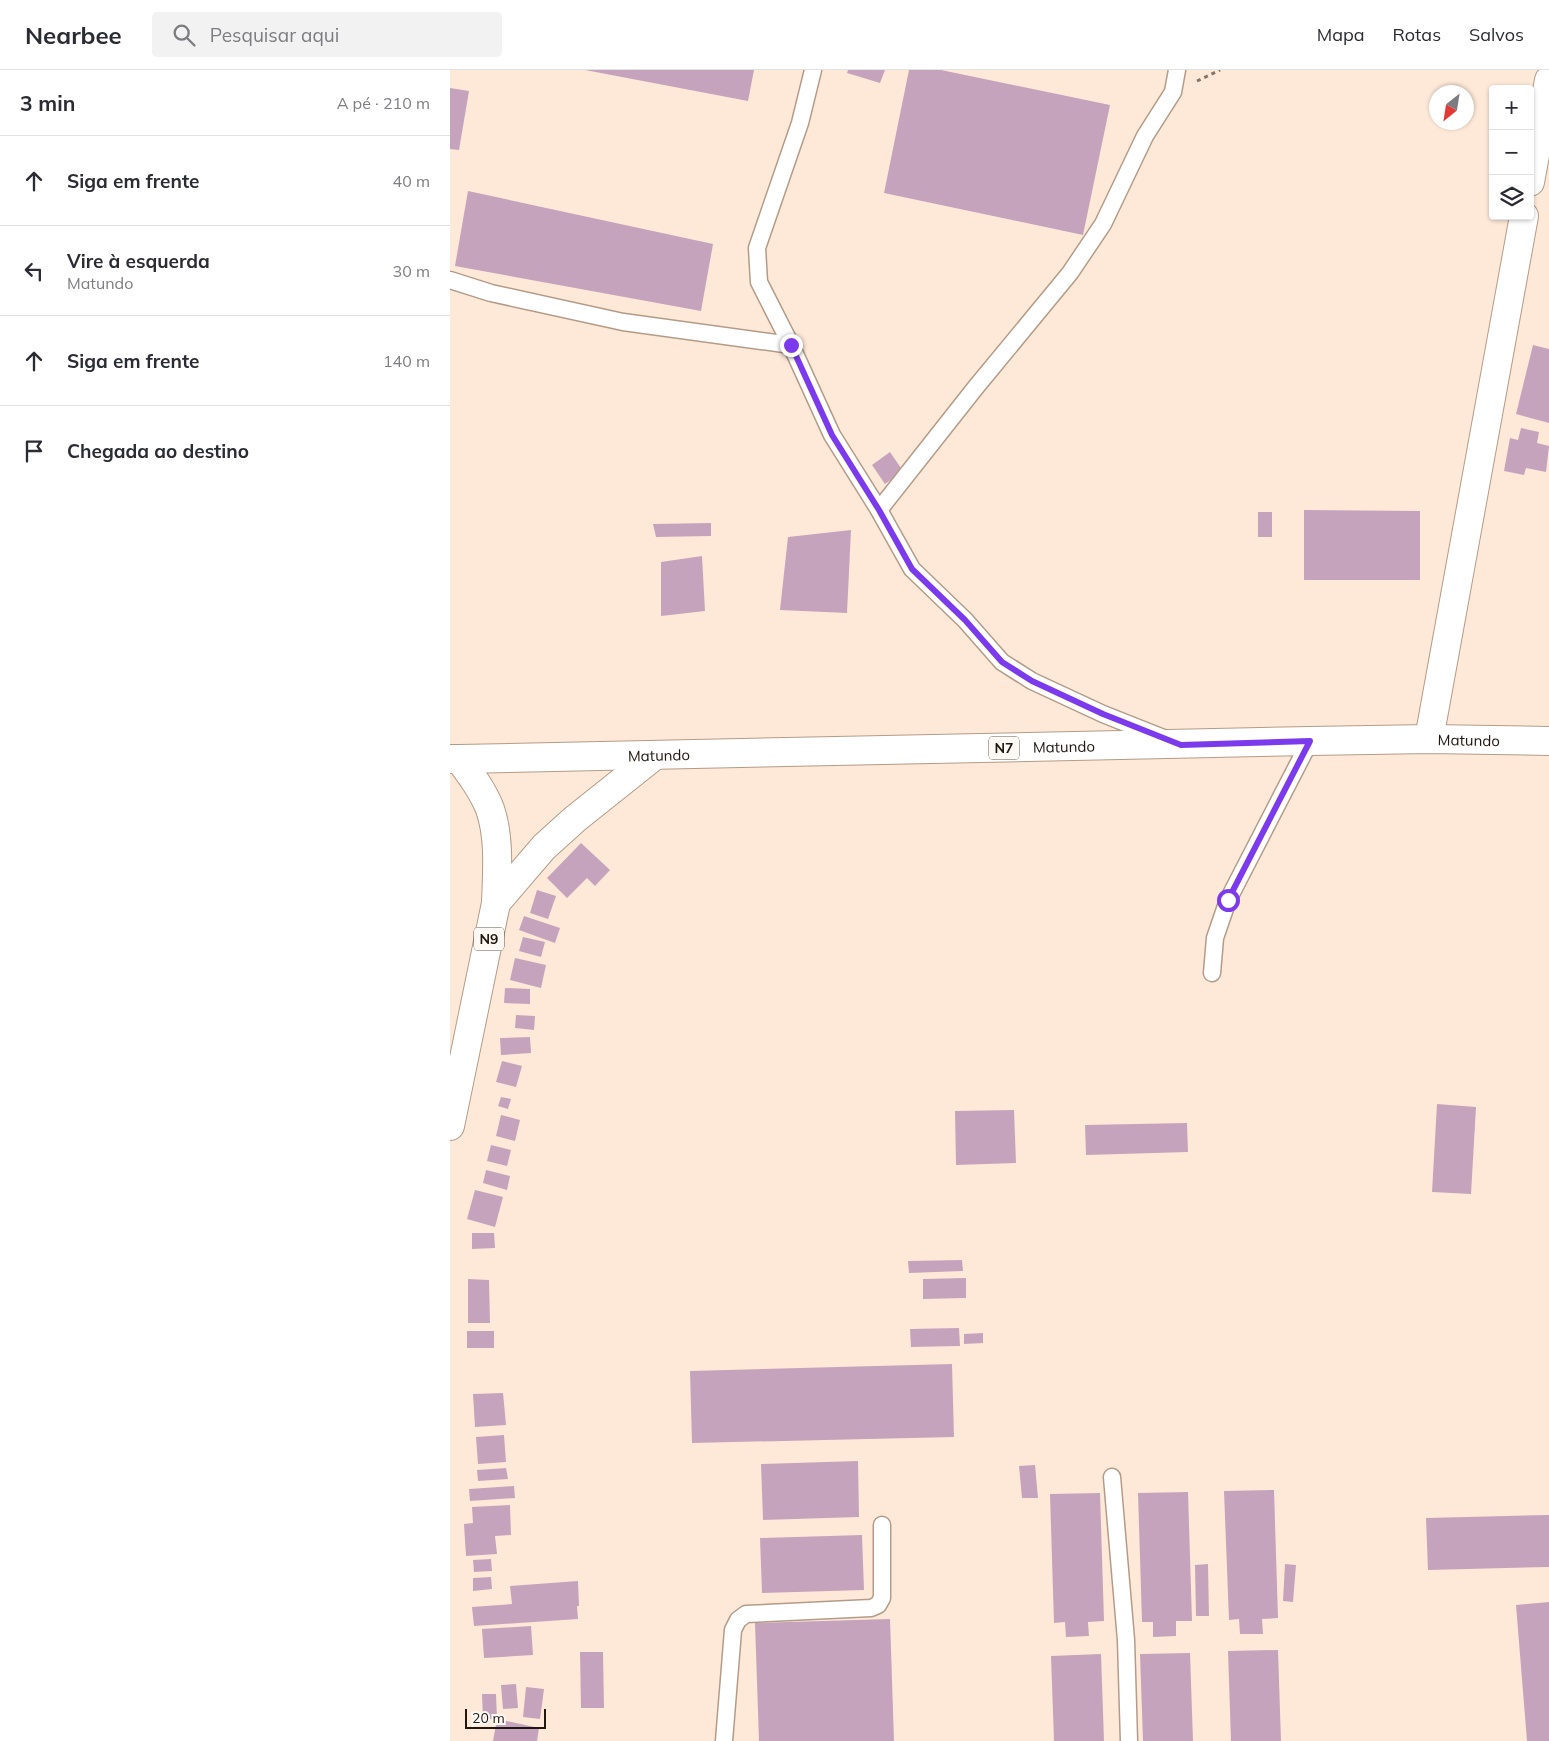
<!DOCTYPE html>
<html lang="pt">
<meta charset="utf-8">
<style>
body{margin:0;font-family:Mulish,sans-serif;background:#f2f2f3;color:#2b2b33}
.controls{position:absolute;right:15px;top:15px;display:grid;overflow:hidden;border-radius:5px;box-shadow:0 1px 4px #0004}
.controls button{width:45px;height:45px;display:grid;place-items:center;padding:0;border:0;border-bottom:1px solid #e1e1e2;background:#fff;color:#2b2b33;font:25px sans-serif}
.compass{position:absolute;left:979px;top:15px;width:45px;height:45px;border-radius:50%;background:#fff;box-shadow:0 1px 4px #0004;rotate:210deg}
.scale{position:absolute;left:15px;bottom:12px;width:81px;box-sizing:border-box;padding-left:5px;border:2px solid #201710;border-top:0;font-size:14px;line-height:18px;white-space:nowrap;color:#201710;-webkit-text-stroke:4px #fef9f5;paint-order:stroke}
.stop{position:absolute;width:15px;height:15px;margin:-11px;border:4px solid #7c3aed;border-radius:50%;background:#fff}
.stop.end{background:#7c3aed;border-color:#fff;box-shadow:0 1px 5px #0008}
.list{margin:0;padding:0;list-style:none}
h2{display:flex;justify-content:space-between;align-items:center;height:65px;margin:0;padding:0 20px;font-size:21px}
h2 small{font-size:16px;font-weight:400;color:#7c7c81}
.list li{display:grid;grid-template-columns:32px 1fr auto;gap:15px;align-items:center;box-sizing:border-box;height:90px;padding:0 20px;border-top:1px solid #e1e1e2}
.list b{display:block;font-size:19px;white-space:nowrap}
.list p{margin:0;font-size:16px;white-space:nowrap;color:#7c7c81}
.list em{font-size:16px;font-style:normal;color:#7c7c81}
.icon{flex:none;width:28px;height:28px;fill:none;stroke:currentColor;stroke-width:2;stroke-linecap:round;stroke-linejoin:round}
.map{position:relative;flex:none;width:1099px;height:1671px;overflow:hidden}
header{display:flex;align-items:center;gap:30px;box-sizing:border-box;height:70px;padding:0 25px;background:#fff;border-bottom:1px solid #e1e1e2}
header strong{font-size:24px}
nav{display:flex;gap:28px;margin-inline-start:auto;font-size:18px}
.search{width:350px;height:45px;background:#f2f2f3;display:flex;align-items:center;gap:12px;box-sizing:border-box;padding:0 18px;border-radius:5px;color:#7c7c81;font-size:19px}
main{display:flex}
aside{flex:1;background:#fff}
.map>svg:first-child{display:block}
.building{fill:#c6a3bc}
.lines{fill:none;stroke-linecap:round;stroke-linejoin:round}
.service-casing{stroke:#b49b88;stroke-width:19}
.minor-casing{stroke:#b49b88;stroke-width:30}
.primary-casing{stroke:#b49b88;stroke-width:30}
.trunk-casing{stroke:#b49b88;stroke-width:30}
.path{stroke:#84766a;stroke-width:3;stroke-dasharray:4 4;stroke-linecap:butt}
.service{stroke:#fff;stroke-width:16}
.minor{stroke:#fff;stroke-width:28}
.primary{stroke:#fff;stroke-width:28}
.trunk{stroke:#fff;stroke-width:28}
.route{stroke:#7c3aed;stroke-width:6}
.labels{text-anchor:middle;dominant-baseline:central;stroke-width:4;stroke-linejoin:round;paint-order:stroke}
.shield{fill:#fef9f5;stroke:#635b55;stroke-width:1}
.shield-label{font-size:14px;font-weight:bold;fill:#201710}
.street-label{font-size:15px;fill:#201710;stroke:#fef9f5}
</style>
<header>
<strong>Nearbee</strong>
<div class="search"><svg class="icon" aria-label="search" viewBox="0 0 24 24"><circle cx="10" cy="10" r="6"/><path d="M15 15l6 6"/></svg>Pesquisar aqui</div>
<nav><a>Mapa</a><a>Rotas</a><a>Salvos</a></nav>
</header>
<main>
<aside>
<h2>3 min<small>A pé · 210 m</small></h2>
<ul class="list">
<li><svg class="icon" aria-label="ahead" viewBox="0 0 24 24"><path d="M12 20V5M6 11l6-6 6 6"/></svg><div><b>Siga em frente</b></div><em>40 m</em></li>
<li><svg class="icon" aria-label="left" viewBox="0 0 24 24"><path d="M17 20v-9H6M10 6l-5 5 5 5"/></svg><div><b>Vire à esquerda</b><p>Matundo</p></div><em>30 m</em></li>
<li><svg class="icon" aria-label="ahead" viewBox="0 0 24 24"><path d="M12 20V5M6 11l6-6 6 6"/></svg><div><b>Siga em frente</b></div><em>140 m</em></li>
<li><svg class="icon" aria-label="arrive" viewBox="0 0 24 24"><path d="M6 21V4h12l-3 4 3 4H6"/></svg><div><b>Chegada ao destino</b></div></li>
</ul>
</aside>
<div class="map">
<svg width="1099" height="1671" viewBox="0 0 1099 1671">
<rect width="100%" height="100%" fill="#fee9d8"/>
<g class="building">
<polygon points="135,0 304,0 298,31"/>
<polygon points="398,0 435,0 430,13 397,3"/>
<polygon points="459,0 491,0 660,35 633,165 434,123"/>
<polygon points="0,18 19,21 9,80 0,79"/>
<polygon points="18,121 263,174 251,241 5,196"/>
<polygon points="1083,275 1099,279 1099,353 1066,344"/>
<polygon points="1071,358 1089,362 1087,373 1099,376 1096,402 1076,398 1074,405 1054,401 1060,368 1068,370"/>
<polygon points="440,382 453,401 435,414 422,395"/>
<polygon points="854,440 970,441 970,510 854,510"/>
<rect x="808" y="442" width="14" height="25"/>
<polygon points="261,453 261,466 206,467 203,454"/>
<polygon points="401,460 397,543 330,540 338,467"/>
<polygon points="252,486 255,541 211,546 211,492"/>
<polygon points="131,773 160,800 145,816 137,808 117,828 97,808"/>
<polygon points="87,820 106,826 98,849 80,843"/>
<polygon points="74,846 110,858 105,873 69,860"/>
<polygon points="73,867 95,872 91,887 69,881"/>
<polygon points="65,888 96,895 91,918 60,910"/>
<polygon points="55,918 80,919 80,934 54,933"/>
<polygon points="66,945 85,946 84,960 65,958"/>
<polygon points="80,967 81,983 51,985 50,968"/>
<polygon points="52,991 72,996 66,1017 46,1012"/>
<polygon points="51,1027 61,1029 58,1039 48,1036"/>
<polygon points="987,1034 1026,1037 1021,1124 982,1122"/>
<polygon points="564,1040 566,1093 506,1095 505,1041"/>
<polygon points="51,1045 70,1050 65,1071 46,1066"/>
<polygon points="737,1053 738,1082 636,1085 635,1055"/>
<polygon points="41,1075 61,1080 57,1096 37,1091"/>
<polygon points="36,1100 60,1106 57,1120 33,1113"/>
<polygon points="25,1120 53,1127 45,1157 17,1149"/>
<polygon points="22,1163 44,1163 45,1178 22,1179"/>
<polygon points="512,1190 513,1201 459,1203 458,1191"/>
<polygon points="516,1208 516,1228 473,1229 473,1209"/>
<polygon points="18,1209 39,1210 40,1253 18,1253"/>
<polygon points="509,1258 510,1276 461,1277 460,1259"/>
<rect x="17" y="1261" width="27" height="17"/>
<polygon points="533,1263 533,1273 514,1274 514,1264"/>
<polygon points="502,1294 504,1367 242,1373 240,1301"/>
<polygon points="53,1323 56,1355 25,1357 23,1324"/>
<polygon points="54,1365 56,1392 28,1394 26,1367"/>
<polygon points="408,1391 409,1447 313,1450 311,1394"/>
<polygon points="585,1395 588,1428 572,1428 569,1396"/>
<polygon points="56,1398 58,1409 28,1411 27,1400"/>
<polygon points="64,1416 65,1428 20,1431 19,1419"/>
<polygon points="824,1420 828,1548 812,1549 813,1564 790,1564 789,1549 779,1550 774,1421"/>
<polygon points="738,1422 742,1551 726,1551 726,1566 703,1567 703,1552 692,1552 688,1423"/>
<polygon points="650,1423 654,1551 638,1552 639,1566 616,1567 615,1552 604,1553 600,1424"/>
<polygon points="60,1435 61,1465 45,1466 47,1484 16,1486 14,1454 23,1453 22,1437"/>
<polygon points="1099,1445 1099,1497 978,1500 976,1448"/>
<polygon points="412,1465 414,1520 312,1523 310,1468"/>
<polygon points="41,1489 42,1501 24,1502 23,1490"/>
<polygon points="758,1494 759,1546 746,1546 745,1495"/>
<polygon points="835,1494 846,1495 843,1532 833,1531"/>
<polygon points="41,1507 42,1519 23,1521 23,1508"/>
<polygon points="128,1511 129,1536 127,1536 128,1549 24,1556 22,1537 62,1534 60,1516"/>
<polygon points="1099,1532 1099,1671 1077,1671 1066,1535"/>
<polygon points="440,1549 444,1671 309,1671 305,1553"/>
<polygon points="81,1556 83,1585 34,1588 32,1559"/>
<polygon points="828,1580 831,1671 781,1671 778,1581"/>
<polygon points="130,1582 153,1582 154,1638 131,1638"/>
<polygon points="740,1583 743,1671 693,1671 690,1584"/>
<polygon points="651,1584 654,1671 604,1671 601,1586"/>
<polygon points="66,1614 68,1638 53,1639 51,1615"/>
<polygon points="76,1617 94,1619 90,1649 73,1647"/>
<polygon points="32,1624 46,1624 47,1649 89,1658 87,1671 43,1671 47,1649 33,1649"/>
</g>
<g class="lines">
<defs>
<g id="service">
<polyline points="363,0 350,53 307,178 309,212 341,275 382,365 429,440 462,499 515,550 552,592 582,611 653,644 716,669"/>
<polyline points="0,210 41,223 173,252 341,275"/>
<polyline points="429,440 526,317 620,203 653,154 695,66 723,22 727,0"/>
<polyline points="762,903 765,868 778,830 860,671"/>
<polyline points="662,1407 676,1570 679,1671"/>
<polyline points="274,1671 283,1560 288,1550 296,1544 421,1538 428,1535 432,1528 432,1455"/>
</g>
<g id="minor">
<polyline points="1080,112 1099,10"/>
<polyline points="979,669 1074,146"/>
</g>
<g id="primary">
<path id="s1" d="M 9,689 L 860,671 L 979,669 L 1099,671"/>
</g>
<g id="trunk">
<path d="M 0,689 L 9,689 C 21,705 33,721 40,739 C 50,768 47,803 46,833 L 0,1056"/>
<polyline points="46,833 94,777 125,749 204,686"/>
</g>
</defs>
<use href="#service" class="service-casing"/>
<use href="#minor" class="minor-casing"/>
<use href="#primary" class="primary-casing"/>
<use href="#trunk" class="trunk-casing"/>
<polyline class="path" points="747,11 770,0"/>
<use href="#service" class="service"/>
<use href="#minor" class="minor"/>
<use href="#primary" class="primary"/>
<use href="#trunk" class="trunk"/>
</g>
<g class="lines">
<polyline class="route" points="341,275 382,365 429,440 462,499 515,550 552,592 582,611 653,644 731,675 860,671 778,830"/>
</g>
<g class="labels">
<g class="shield">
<rect x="539" y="666.5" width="30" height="23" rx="4"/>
<rect x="24" y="857.5" width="30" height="23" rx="4"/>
</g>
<g class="shield-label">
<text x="554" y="678">N7</text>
<text x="39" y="869">N9</text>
</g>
<g class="street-label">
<text stroke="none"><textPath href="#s1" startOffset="1010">Matundo</textPath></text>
<text stroke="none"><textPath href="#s1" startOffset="605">Matundo</textPath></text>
<text stroke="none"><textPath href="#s1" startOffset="200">Matundo</textPath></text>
</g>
</g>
</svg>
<div class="controls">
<button>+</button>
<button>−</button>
<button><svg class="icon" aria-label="layers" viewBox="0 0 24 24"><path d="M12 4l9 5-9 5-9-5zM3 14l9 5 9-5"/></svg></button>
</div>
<svg class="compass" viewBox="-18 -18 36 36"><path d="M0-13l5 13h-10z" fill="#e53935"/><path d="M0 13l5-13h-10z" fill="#7c7c81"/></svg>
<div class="scale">20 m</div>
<div class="stop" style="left:778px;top:830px"></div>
<div class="stop end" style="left:341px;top:275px"></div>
</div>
</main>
